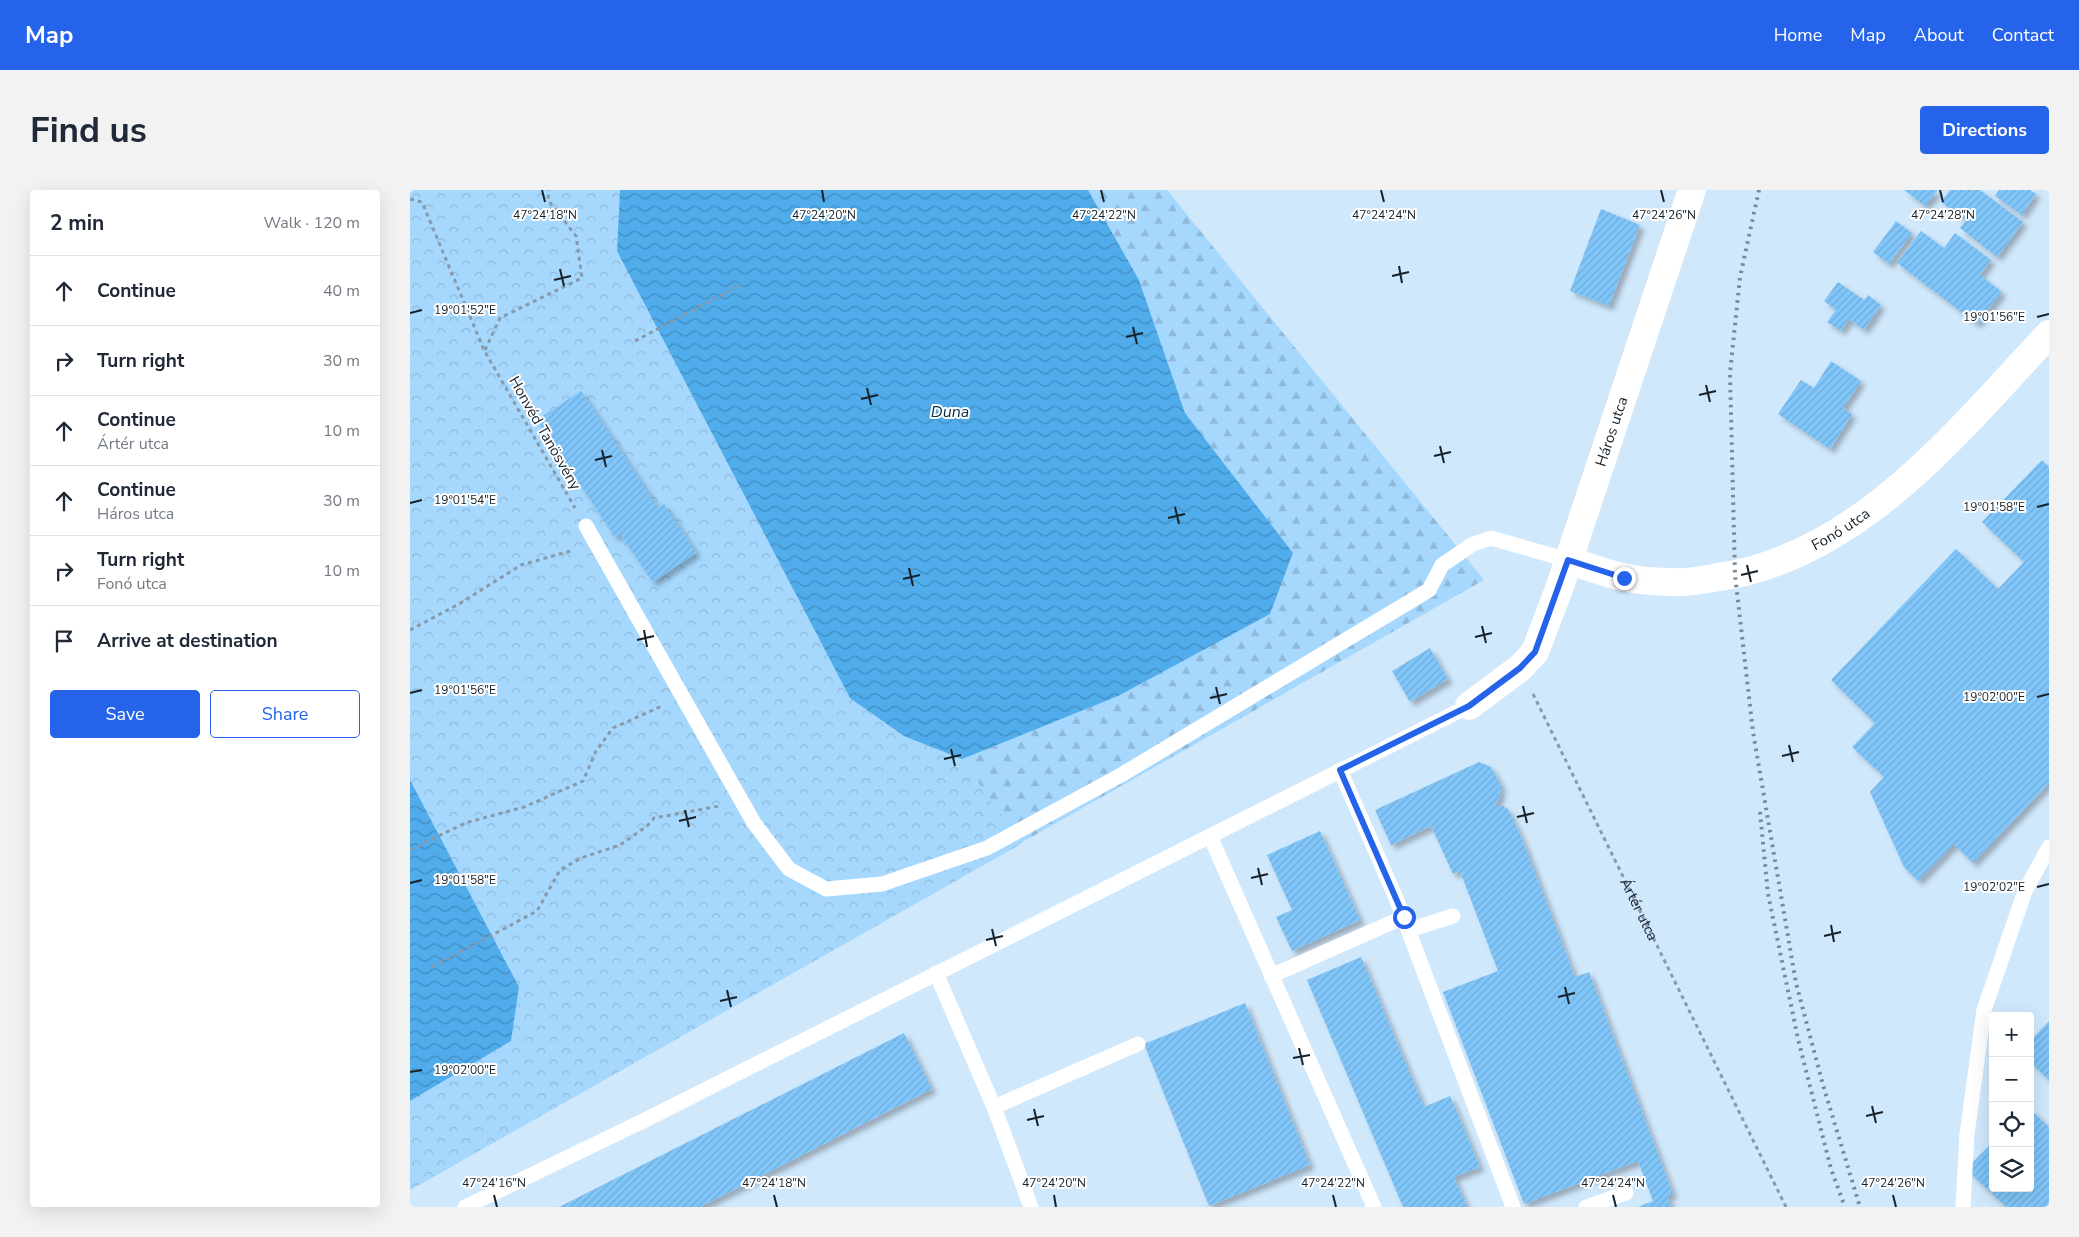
<!DOCTYPE html>
<meta charset="utf-8">
<style>
body{margin:0;font-family:"Nunito Sans",sans-serif;background:#f2f2f3;color:#1f2937}
.controls{position:absolute;right:15px;bottom:15px;display:grid;overflow:hidden;border-radius:5px;box-shadow:0 5px 20px #0002}
.controls button{width:45px;height:45px;display:grid;place-items:center;padding:0;border:0;border-bottom:1px solid #e0e1e3;background:#fff;color:#1f2937;font:25px sans-serif}
.stop{position:absolute;width:15px;height:15px;margin:-11px;border:4px solid #2563eb;border-radius:50%;background:#fff}
.stop.end{background:#2563eb;border-color:#fff;box-shadow:0 1px 5px #0008}
.list{margin:0;padding:0;list-style:none}
h2{display:flex;justify-content:space-between;align-items:center;height:65px;margin:0;padding:0 20px;font-size:21px}
h2 small{font-size:16px;font-weight:400;color:#747a83}
.list li{display:grid;grid-template-columns:32px 1fr auto;gap:15px;align-items:center;box-sizing:border-box;height:70px;padding:0 20px;border-top:1px solid #e0e1e3}
.list b{display:block;font-size:19px;white-space:nowrap}
.list p{margin:0;font-size:16px;white-space:nowrap;color:#747a83}
.list em{font-size:16px;font-style:normal;color:#747a83}
.actions{display:flex;gap:10px;padding:15px 20px}
.actions a{flex:1;padding:11px 0;border:1px solid #2563eb;border-radius:5px;text-align:center;font-size:18px;color:#2563eb}
.actions .main{background:#2563eb;color:#fff}
.icon{flex:none;width:28px;height:28px;fill:none;stroke:currentColor;stroke-width:2;stroke-linecap:round;stroke-linejoin:round}
.map{position:relative;flex:none;width:1639px;height:1017px;overflow:hidden;border-radius:5px}
header{display:flex;align-items:center;gap:30px;box-sizing:border-box;height:70px;padding:0 25px;background:#2563eb;color:#fff}
header strong{font-size:24px}
nav{display:flex;gap:28px;margin-inline-start:auto;font-size:18px}
.intro{display:flex;align-items:center;justify-content:space-between;box-sizing:border-box;height:120px;padding:0 30px}
h1{margin:0;font-size:35px}
.button{padding:12px 22px;border-radius:5px;background:#2563eb;color:#fff;font-size:18px;font-weight:700}
main{display:flex;gap:30px;padding:0 30px}
aside{flex:1;background:#fff;border-radius:5px;box-shadow:0 5px 20px #0002}
.map>svg:first-child{display:block}
.forest{fill:url(#forest-firs)}
.park{fill:url(#park-crowns)}
.water{fill:url(#water-waves)}
.building{fill:url(#building-hatch);filter:url(#shadow)}
.lines{fill:none;stroke-linecap:round;stroke-linejoin:round}
.path{stroke:#879aaa;stroke-width:3;stroke-dasharray:4 4;stroke-linecap:butt}
.lane{stroke:#fff;stroke-width:15}
.street{stroke:#fff;stroke-width:28}
.rail{stroke:#778998;stroke-width:4;stroke-dasharray:2.5 5;stroke-linecap:butt}
.route{stroke:#2563eb;stroke-width:6}
.ticks{fill:none;stroke:#16212a;stroke-width:2}
.labels{text-anchor:middle;dominant-baseline:central;stroke-width:4;stroke-linejoin:round;paint-order:stroke}
.street-label{font-size:15px;fill:#16212a;stroke:#fff}
.water-label{font-size:16px;font-style:italic;fill:#052d47;stroke:#fff}
.ticks-label{font-size:12px;text-anchor:middle;fill:#16212a;stroke:#fff;stroke-width:4;stroke-linejoin:round;paint-order:stroke}
</style>
<header>
<strong>Map</strong>
<nav><a>Home</a><a>Map</a><a>About</a><a>Contact</a></nav>
</header>
<div class="intro"><h1>Find us</h1><a class="button">Directions</a></div>
<main>
<aside>
<h2>2 min<small>Walk · 120 m</small></h2>
<ul class="list">
<li><svg class="icon" aria-label="ahead" viewBox="0 0 24 24"><path d="M12 20V5M6 11l6-6 6 6"/></svg><div><b>Continue</b></div><em>40 m</em></li>
<li><svg class="icon" aria-label="right" viewBox="0 0 24 24"><path d="M7 20v-9h11M14 6l5 5-5 5"/></svg><div><b>Turn right</b></div><em>30 m</em></li>
<li><svg class="icon" aria-label="ahead" viewBox="0 0 24 24"><path d="M12 20V5M6 11l6-6 6 6"/></svg><div><b>Continue</b><p>Ártér utca</p></div><em>10 m</em></li>
<li><svg class="icon" aria-label="ahead" viewBox="0 0 24 24"><path d="M12 20V5M6 11l6-6 6 6"/></svg><div><b>Continue</b><p>Háros utca</p></div><em>30 m</em></li>
<li><svg class="icon" aria-label="right" viewBox="0 0 24 24"><path d="M7 20v-9h11M14 6l5 5-5 5"/></svg><div><b>Turn right</b><p>Fonó utca</p></div><em>10 m</em></li>
<li><svg class="icon" aria-label="arrive" viewBox="0 0 24 24"><path d="M6 21V4h12l-3 4 3 4H6"/></svg><div><b>Arrive at destination</b></div></li>
</ul>
<div class="actions"><a class="main">Save</a><a>Share</a></div>
</aside>
<div class="map">
<svg width="1639" height="1017" viewBox="0 0 1639 1017">
<defs>
<pattern id="forest-firs" width="22" height="20" patternUnits="userSpaceOnUse" patternTransform="scale(1.25)"><rect width="22" height="20" fill="#a6d8fe"/><path d="M5 1l3.5 6h-7zM16 11l3.5 6h-7z" fill="#8eb9da"/></pattern>
<pattern id="park-crowns" width="20" height="18" patternUnits="userSpaceOnUse" patternTransform="scale(1.25)"><rect width="20" height="18" fill="#a6d8fe"/><path d="M2 6a3 3 0 1 1 6 0M12 15a3 3 0 1 1 6 0" fill="none" stroke="#8eb9da"/></pattern>
<pattern id="water-waves" width="16" height="10" patternUnits="userSpaceOnUse" patternTransform="scale(1.25)"><rect width="16" height="10" fill="#50aceb"/><path d="M0 5q4-4 8 0t8 0" fill="none" stroke="#418cbf"/></pattern>
<pattern id="building-hatch" width="6" height="6" patternUnits="userSpaceOnUse" patternTransform="scale(1.25)"><rect width="6" height="6" fill="#81c6fa"/><path d="M-1 1l2-2M0 6l6-6M5 7l2-2" fill="none" stroke="#6faad6"/></pattern>
<filter id="shadow"><feDropShadow dx="4.5" dy="4.5" stdDeviation="2.5" flood-color="#0004"/></filter>
</defs>
<rect width="100%" height="100%" fill="#d0e8fc"/>
<polygon class="forest" points="0,0 210,0 207,61 860,424 883,364 775,223 729,90 678,0 757,0 1074,390 0,1000 0,911 101,851 109,797 0,590"/>
<polygon class="park" points="0,0 210,0 207,61 494,546 552,569 611,654 0,1000 0,911 101,851 109,797 0,590"/>
<g class="water">
<polygon points="210,0 678,0 729,90 775,223 883,363 860,424 708,506 552,569 494,546 440,508 207,61"/>
<polygon points="0,590 109,797 101,851 0,911"/>
</g>
<g class="building">
<polygon points="1494,0 1528,0 1515,16"/>
<polygon points="1540,0 1570,0 1613,32 1587,67 1550,38 1556,30 1531,12"/>
<polygon points="1589,0 1620,0 1626,4 1612,25 1585,6"/>
<polygon points="1191,19 1230,35 1199,116 1160,101"/>
<polygon points="1486,31 1502,43 1479,74 1463,62"/>
<polygon points="1511,41 1534,58 1545,43 1581,70 1570,85 1592,102 1567,134 1487,73"/>
<polygon points="1428,92 1454,110 1458,105 1471,115 1454,140 1439,129 1431,141 1417,132 1426,120 1414,111"/>
<polygon points="1421,171 1451,191 1433,218 1442,224 1420,259 1368,224 1391,190 1404,198"/>
<polygon points="171,201 248,318 254,314 286,363 243,392 210,344 205,347 127,230"/>
<polygon points="1632,270 1639,277 1639,593 1563,673 1544,654 1508,691 1494,677 1460,602 1474,587 1442,557 1465,533 1421,490 1546,359 1588,399 1614,372 1572,332"/>
<polygon points="1020,458 1038,489 1000,512 982,481"/>
<polygon points="1069,572 1081,577 1087,588 1091,596 1090,606 1085,616 1093,616 1098,619 1113,651 1165,787 1179,782 1263,1004 1257,1006 1261,1017 1228,1017 1243,1011 1228,971 1114,1014 1033,802 1088,781 1050,681 1043,684 1021,636 981,655 965,620"/>
<polygon points="910,641 950,730 882,761 866,727 882,720 857,665"/>
<polygon points="951,767 1014,917 1040,906 1070,977 1044,987 1057,1017 993,1017 897,790"/>
<polygon points="835,813 900,975 799,1016 734,854"/>
<polygon points="1639,831 1639,890 1620,872 1620,851"/>
<polygon points="494,843 522,899 290,1017 149,1017"/>
<polygon points="1620,919 1639,937 1639,1017 1596,1017 1556,979 1583,952 1583,998 1620,998"/>
</g>
<g class="lines">
<g class="path">
<polyline points="0,9 12,12 74,160 165,318"/>
<polyline points="225,151 332,94"/>
<polyline points="75,160 90,128 172,88 166,46 138,10 139,0"/>
<polyline points="0,440 49,414 111,375 164,360"/>
<path id="s1" d="M 1123,504 L 1376,1017"/>
<polyline points="0,660 55,633 114,617 173,591 186,561 203,538 252,516"/>
<polyline points="22,777 127,721 150,680 171,668 210,655 237,636 244,628 310,616"/>
</g>
<g class="lane">
<polyline points="176,336 344,633 379,679 416,699 472,694 577,658 711,585 1019,400 1032,375 1063,354 1081,348 1158,370"/>
<polyline points="930,580 986,708 1103,1017"/>
<polyline points="800,646 964,1017"/>
<polyline points="999,740 1043,726"/>
<polyline points="526,783 584,917 728,854"/>
<polyline points="861,786 994,727"/>
<polyline points="584,917 621,1017"/>
<polyline points="55,1017 235,930 1059,516"/>
<polyline points="1176,1017 1216,1003"/>
<polyline points="1553,1017 1557,944 1574,820 1615,701 1639,657"/>
</g>
<g class="street">
<path id="s2" d="M 1158,370 C 1176,376 1194,383 1213,387 C 1229,391 1249,392 1265,392 C 1278,393 1291,390 1303,388 C 1446,370 1546,243 1639,144"/>
<path id="s3" d="M 1059,516 L 1110,478 L 1125,462 L 1149,399 L 1282,0"/>
</g>
<g class="rail">
<polyline points="1349,0 1330,87 1320,183 1325,385 1343,542 1386,793 1413,895 1450,1017"/>
<polyline points="1350,622 1358,704 1388,849 1421,979 1435,1017"/>
</g>
</g>
<g class="lines">
<polyline class="route" points="994,727 930,580 1059,516 1110,478 1125,462 1158,370 1214,388"/>
</g>
<path class="ticks" d="M 132,0 L 135,12M 412,0 L 414,12M 691,0 L 694,12M 971,0 L 974,12M 1251,0 L 1254,12M 1530,0 L 1533,12M 989,76 L 992,93M 150,79 L 154,96M 982,86 L 999,82M 144,90 L 161,86M 0,123 L 12,120M 1627,127 L 1639,124M 723,137 L 727,154M 716,147 L 733,143M 1296,195 L 1300,212M 457,198 L 461,215M 1289,205 L 1306,201M 451,209 L 468,205M 1030,256 L 1034,273M 192,260 L 196,277M 1024,266 L 1041,262M 185,270 L 202,266M 0,313 L 12,310M 765,317 L 769,334M 1627,317 L 1639,314M 758,328 L 775,324M 1337,375 L 1341,392M 499,378 L 503,396M 1331,385 L 1348,381M 493,389 L 510,385M 1072,436 L 1076,453M 234,440 L 237,457M 1065,447 L 1082,443M 227,450 L 244,446M 806,497 L 810,514M 0,503 L 12,500M 1627,507 L 1639,504M 800,508 L 817,504M 1379,555 L 1383,572M 541,559 L 545,576M 1372,566 L 1389,562M 534,569 L 551,565M 1113,616 L 1117,633M 275,620 L 279,637M 1107,627 L 1124,623M 269,631 L 286,627M 848,678 L 852,695M 841,688 L 858,684M 0,693 L 12,690M 1627,697 L 1639,694M 1421,735 L 1424,752M 582,739 L 586,756M 1414,746 L 1431,742M 576,750 L 593,746M 1155,797 L 1159,814M 317,800 L 321,817M 1148,807 L 1165,803M 310,811 L 327,807M 889,858 L 893,875M 883,868 L 900,865M 0,882 L 12,880M 1462,916 L 1466,933M 624,919 L 628,936M 1456,926 L 1473,922M 617,930 L 634,926M 84,1005 L 87,1017M 364,1005 L 367,1017M 644,1005 L 646,1017M 923,1005 L 926,1017M 1203,1005 L 1206,1017M 1483,1005 L 1486,1017"/>
<g class="labels">
<g class="street-label">
<text stroke="none"><textPath href="#s3" startOffset="319">Háros utca</textPath></text>
<text transform="translate(135 243) rotate(60)">Honvéd Tanösvény</text>
<text stroke="none"><textPath href="#s2" startOffset="286">Fonó utca</textPath></text>
<text stroke="none"><textPath href="#s1" startOffset="240">Ártér utca</textPath></text>
</g>
<g class="water-label">
<text x="540" y="222">Duna</text>
</g>
</g>
<g class="ticks-label">
<text x="135" y="29">47°24'18"N</text>
<text x="414" y="29">47°24'20"N</text>
<text x="694" y="29">47°24'22"N</text>
<text x="974" y="29">47°24'24"N</text>
<text x="1254" y="29">47°24'26"N</text>
<text x="1533" y="29">47°24'28"N</text>
<text x="55" y="124">19°01'52"E</text>
<text x="1584" y="131">19°01'56"E</text>
<text x="55" y="314">19°01'54"E</text>
<text x="1584" y="321">19°01'58"E</text>
<text x="55" y="504">19°01'56"E</text>
<text x="1584" y="511">19°02'00"E</text>
<text x="55" y="694">19°01'58"E</text>
<text x="1584" y="701">19°02'02"E</text>
<text x="55" y="884">19°02'00"E</text>
<text x="84" y="997">47°24'16"N</text>
<text x="364" y="997">47°24'18"N</text>
<text x="644" y="997">47°24'20"N</text>
<text x="923" y="997">47°24'22"N</text>
<text x="1203" y="997">47°24'24"N</text>
<text x="1483" y="997">47°24'26"N</text>
</g>
</svg>
<div class="controls">
<button>+</button>
<button>−</button>
<button><svg class="icon" aria-label="locate" viewBox="0 0 24 24"><circle cx="12" cy="12" r="6"/><path d="M12 2v4M12 18v4M2 12h4M18 12h4"/></svg></button>
<button><svg class="icon" aria-label="layers" viewBox="0 0 24 24"><path d="M12 4l9 5-9 5-9-5zM3 14l9 5 9-5"/></svg></button>
</div>
<div class="stop" style="left:994px;top:727px"></div>
<div class="stop end" style="left:1214px;top:388px"></div>
</div>
</main>
